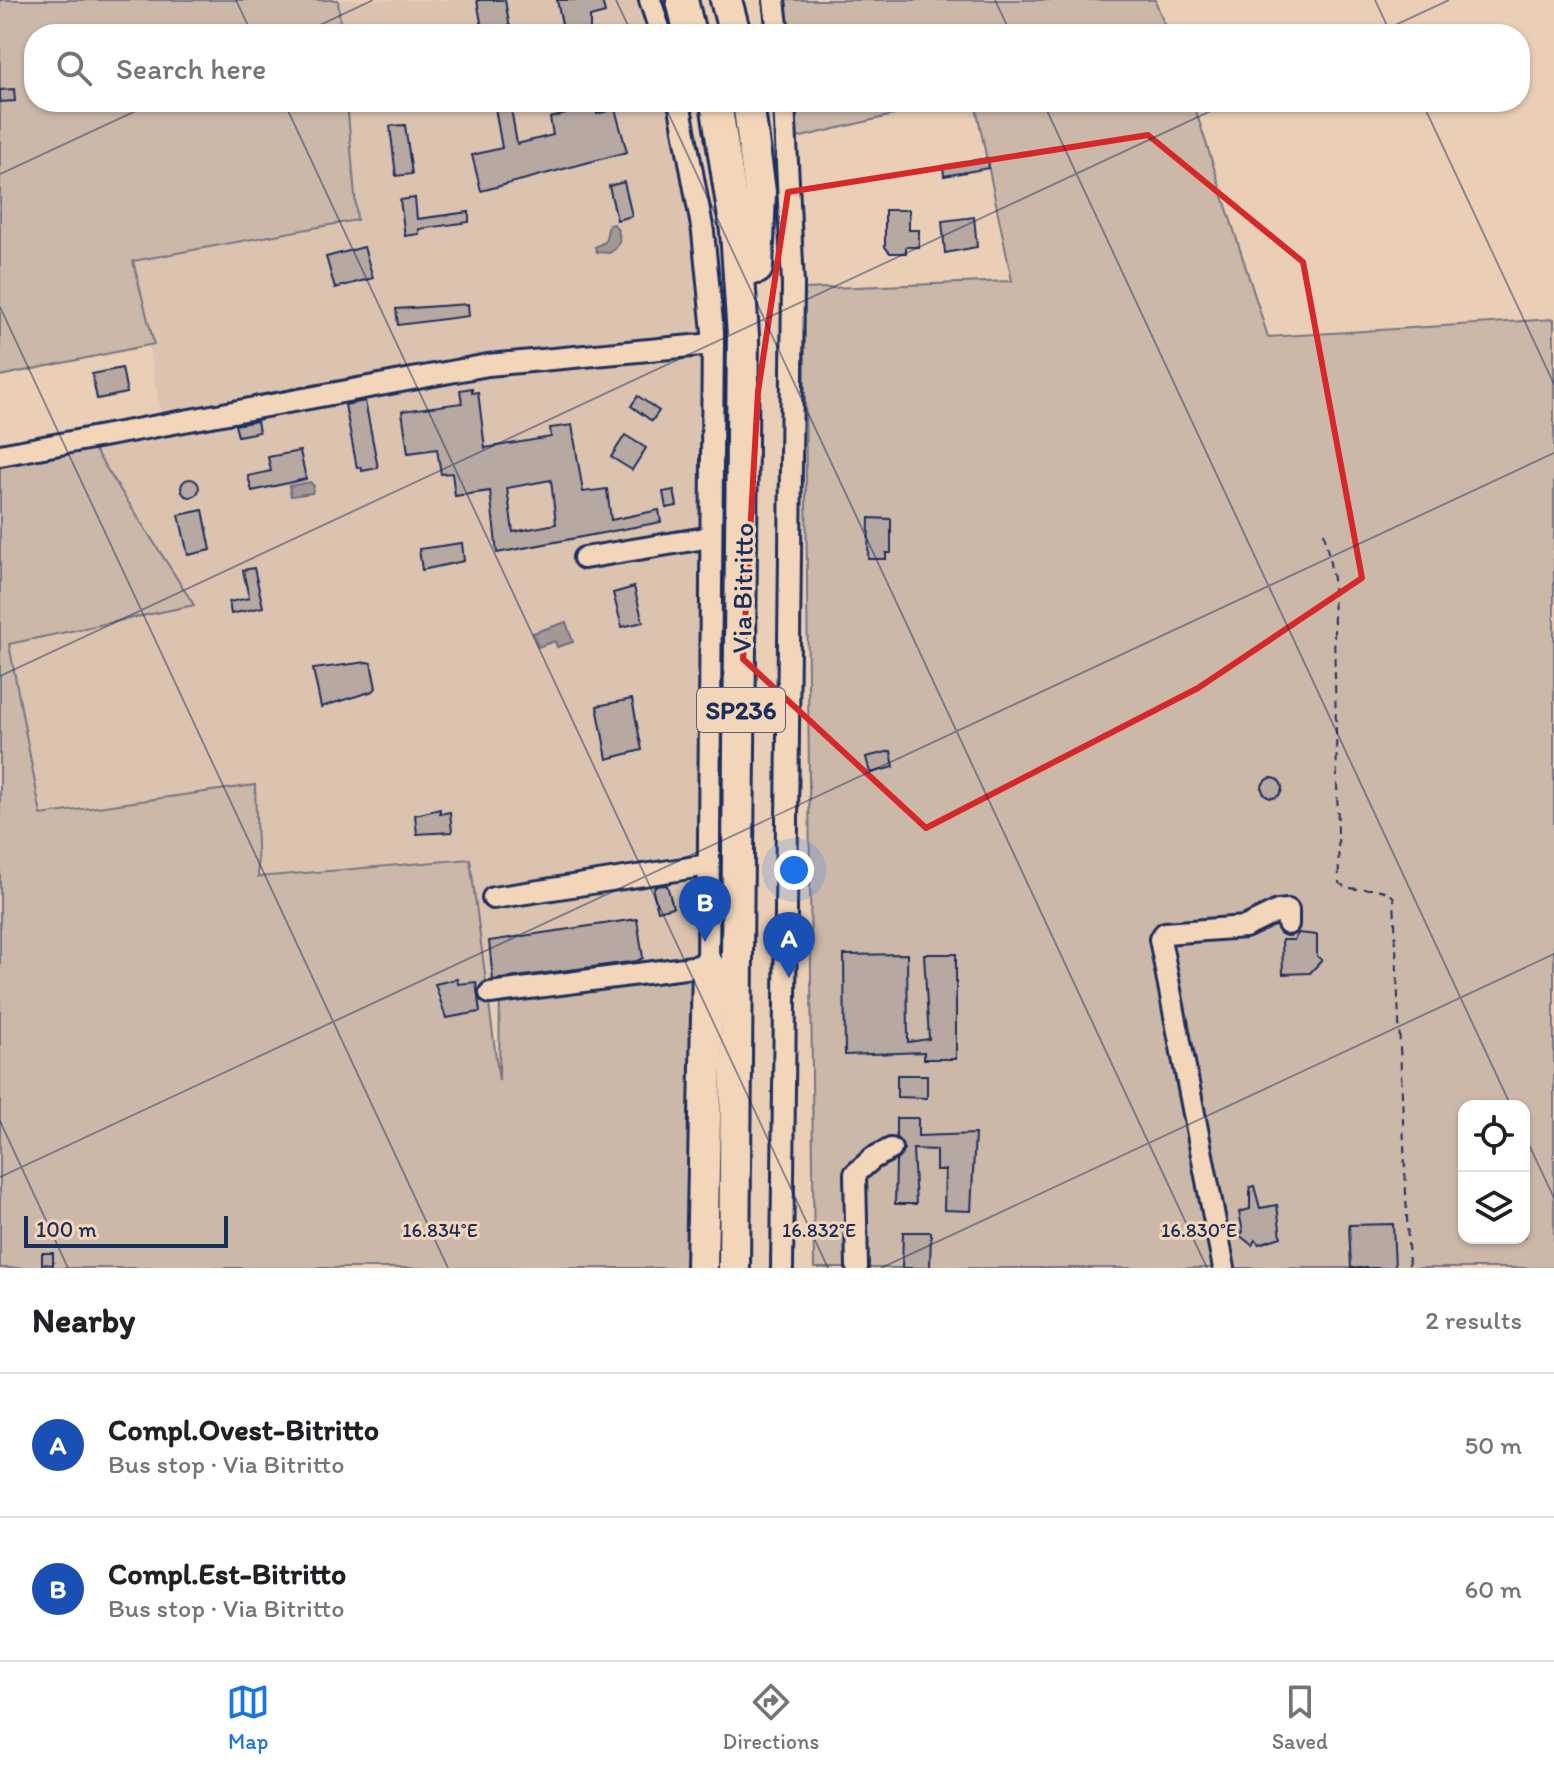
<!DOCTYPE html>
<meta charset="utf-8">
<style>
body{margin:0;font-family:Itim,sans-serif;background:#f6f6f6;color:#202124}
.controls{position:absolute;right:24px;bottom:24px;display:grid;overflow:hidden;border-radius:16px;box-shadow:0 2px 6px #0004}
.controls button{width:72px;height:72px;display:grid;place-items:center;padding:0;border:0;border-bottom:2px solid #e0e0e0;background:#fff;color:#202124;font:40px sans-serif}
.scale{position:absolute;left:24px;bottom:20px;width:204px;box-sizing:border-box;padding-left:8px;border:4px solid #1b2f5e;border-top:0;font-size:22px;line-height:28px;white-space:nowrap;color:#1b2f5e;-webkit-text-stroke:6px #f3d6ba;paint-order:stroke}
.you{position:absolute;left:794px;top:870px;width:28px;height:28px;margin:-20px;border:6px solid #fff;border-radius:50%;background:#1a73e8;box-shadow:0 0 0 12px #1a73e833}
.badge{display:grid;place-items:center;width:52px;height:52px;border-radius:50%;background:#1a73e8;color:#fff;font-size:26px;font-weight:700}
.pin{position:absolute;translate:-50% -66px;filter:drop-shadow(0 2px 4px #0008)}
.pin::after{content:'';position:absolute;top:42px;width:28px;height:24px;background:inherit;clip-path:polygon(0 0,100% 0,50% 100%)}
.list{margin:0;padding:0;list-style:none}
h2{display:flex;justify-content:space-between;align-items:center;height:104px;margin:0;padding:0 32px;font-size:34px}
h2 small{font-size:26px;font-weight:400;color:#757577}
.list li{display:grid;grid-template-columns:52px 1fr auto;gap:24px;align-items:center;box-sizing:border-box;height:144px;padding:0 32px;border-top:2px solid #e0e0e0}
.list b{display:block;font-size:30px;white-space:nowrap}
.list p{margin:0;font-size:26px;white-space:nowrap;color:#757577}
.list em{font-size:26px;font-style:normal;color:#757577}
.icon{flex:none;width:44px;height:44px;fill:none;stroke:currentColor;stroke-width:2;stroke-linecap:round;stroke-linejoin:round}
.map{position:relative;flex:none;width:1554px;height:1268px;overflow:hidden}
.search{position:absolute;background:#fff;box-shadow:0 2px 6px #0004;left:24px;right:24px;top:24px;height:88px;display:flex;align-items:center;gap:20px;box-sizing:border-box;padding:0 28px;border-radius:32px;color:#757577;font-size:30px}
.sheet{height:392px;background:#fff}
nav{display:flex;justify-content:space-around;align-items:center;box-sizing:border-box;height:112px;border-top:2px solid #e0e0e0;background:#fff;font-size:22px;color:#757577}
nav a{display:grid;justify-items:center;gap:4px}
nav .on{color:#1a73e8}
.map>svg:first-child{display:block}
.built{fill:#dbc3b0}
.green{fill:#ccb8a9;stroke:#747484;stroke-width:2;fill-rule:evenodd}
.water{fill:#a39897;stroke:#6d6e80;stroke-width:2}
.building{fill:#b7a8a1;stroke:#1b2f5e;stroke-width:2;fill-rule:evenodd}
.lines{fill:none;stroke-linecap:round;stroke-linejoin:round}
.minor-casing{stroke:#1b2f5e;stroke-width:26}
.highway-casing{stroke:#1b2f5e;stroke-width:36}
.path{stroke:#1b2f5e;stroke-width:2;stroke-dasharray:8 6;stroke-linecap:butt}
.minor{stroke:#f3d6ba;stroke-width:20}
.highway{stroke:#f3d6ba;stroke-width:30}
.marked{fill:none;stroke:#d62828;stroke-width:6;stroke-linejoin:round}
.ticks{fill:none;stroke:#1b2f5e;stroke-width:2;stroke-opacity:0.45}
.labels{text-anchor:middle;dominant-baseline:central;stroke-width:6;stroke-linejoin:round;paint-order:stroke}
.shield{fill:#f3d6ba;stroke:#5c617a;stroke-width:2}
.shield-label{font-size:26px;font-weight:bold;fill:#1b2f5e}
.street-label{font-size:28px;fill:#1b2f5e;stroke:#f3d6ba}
.ticks-label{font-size:20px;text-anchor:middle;fill:#1b2f5e;stroke:#f3d6ba;stroke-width:6;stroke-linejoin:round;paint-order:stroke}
</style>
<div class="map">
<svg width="1554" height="1268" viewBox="0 0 1554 1268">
<rect width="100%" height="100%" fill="#eacfb6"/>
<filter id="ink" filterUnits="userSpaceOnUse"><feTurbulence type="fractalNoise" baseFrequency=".0125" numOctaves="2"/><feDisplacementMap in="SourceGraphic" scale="16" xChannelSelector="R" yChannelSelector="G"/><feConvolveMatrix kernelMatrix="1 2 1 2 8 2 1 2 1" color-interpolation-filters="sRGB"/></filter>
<g filter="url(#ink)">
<g class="built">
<polygon points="338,0 656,0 663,34 341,34"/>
<polygon points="347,102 679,102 713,344 708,965 490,993 470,859 258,877 255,785 41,815 9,644 194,605 94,449 166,439 132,261 357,220"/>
</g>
<g class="green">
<polygon points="0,0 338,0 341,34 34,34 34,102 347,102 357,220 133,261 154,344 0,376"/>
<polygon points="781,0 1155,0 1168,34 785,34"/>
<polygon points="793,102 948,102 797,138"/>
<path d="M 975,102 L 1193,102 L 1268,337 L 1554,319 L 1554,1268 L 814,1268 L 804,289 L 1012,281 ZM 1464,1106 L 1524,1106 L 1524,1238 L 1464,1238 Z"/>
<polygon points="94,449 194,605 9,644 41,815 255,785 258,877 470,859 499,1081 500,991 694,967 690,1268 0,1268 0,461"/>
</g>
<g class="water">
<path d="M 614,224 C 622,234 622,247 609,253 L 597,252 L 595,247 L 605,242 L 609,225 Z"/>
<polygon points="310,482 314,486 312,493 291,496 289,486"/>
<polygon points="566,622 573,642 557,647 555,641 538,647 533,633"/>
</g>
<g class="building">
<polygon points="477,0 505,0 511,34 483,34"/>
<polygon points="557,0 602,0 605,13 590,17 590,34 564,34"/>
<polygon points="14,89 15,101 0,102 0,90"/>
<polygon points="494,102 510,102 517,144 553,135 550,118 566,114 564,108 574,106 573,102 595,102 597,114 615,109 627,152 481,191 472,155 502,148"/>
<polygon points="405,125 412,174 396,176 390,126"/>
<polygon points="988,158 989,168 944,176 943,166"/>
<polygon points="624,182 632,216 617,220 609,186"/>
<polygon points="415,198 417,219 469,212 469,222 419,229 419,234 405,236 400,200"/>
<polygon points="885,210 909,210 909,230 919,230 919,247 906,247 906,253 890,253 885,247"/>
<polygon points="974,217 977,247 945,253 942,221"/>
<polygon points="364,247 373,278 335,288 326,257"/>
<polygon points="468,304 469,316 398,325 396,309"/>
<polygon points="122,368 127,393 97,399 92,374"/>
<path d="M 472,388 L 472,393 L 478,392 L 485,448 L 551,437 L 550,428 L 572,425 L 583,492 L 607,489 L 611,520 L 659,510 L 661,522 L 497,553 L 490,491 L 455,496 L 452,473 L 441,474 L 437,449 L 408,453 L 402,411 L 462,403 L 460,390 ZM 551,480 L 556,524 L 513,532 L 507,488 Z"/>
<polygon points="638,396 659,411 652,421 631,406"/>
<polygon points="365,401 378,468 362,471 361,467 357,468 345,405"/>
<polygon points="257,421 259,432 238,436 235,425"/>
<polygon points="625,435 646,448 632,470 611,457"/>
<polygon points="300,451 306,479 252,491 248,476 271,471 268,457"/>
<circle cx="190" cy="488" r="9"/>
<polygon points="674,490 677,506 666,508 663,492"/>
<polygon points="203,510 211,550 188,555 179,515"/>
<polygon points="869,518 891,519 891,553 886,553 886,559 868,559"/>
<polygon points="462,543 464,561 422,570 419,549"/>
<polygon points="254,568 263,607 231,614 229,602 249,598 243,570"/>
<polygon points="634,587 643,622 622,627 613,593"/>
<polygon points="367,662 371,663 376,688 373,691 321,707 313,669"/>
<polygon points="632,699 642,750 607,759 597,706"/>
<polygon points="891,751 894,767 870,773 866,757"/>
<circle cx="1272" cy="788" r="10"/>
<polygon points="440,809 440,814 450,812 452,832 417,834 415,815"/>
<polygon points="667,885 673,907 658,911 653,891 655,886"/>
<polygon points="637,919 643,958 637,961 493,980 489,941"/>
<polygon points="1298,933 1317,935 1317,956 1322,960 1310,973 1283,974 1282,940 1294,940"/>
<polygon points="907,954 908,1042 929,1039 924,954 956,954 956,1059 924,1059 924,1052 845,1055 844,955"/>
<polygon points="457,979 458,984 476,982 480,1012 446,1018 435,984"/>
<polygon points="897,1075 927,1075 927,1098 897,1097"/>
<polygon points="896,1118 918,1118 918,1136 975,1134 971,1211 944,1210 945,1170 936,1170 936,1150 913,1149 916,1204 895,1204 896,1161 904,1149 896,1137"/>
<polygon points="1254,1186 1260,1208 1277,1205 1281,1237 1259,1244 1255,1240 1252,1245 1239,1235 1243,1232 1239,1212 1250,1209 1250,1187"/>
<polygon points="1393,1224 1395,1268 1351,1268 1349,1225"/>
<polygon points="903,1232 931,1232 930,1268 902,1268"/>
<polygon points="42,1253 53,1253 53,1265 42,1264"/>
</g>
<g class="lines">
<defs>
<g id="minor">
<polyline points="650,0 661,34"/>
<polyline points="774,0 778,34"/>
<polyline points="0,455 488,365 713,344"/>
<polyline points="584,558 711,537"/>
<polyline points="493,898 709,865"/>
<polyline points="490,993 708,965 713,332 703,232 679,102"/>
<polyline points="782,1268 793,284 784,102"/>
<polyline points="857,1268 855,1174 873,1158 891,1149"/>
<polyline points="1224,1268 1160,939 1165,933 1245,927 1278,911 1288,910 1288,924"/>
</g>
<g id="highway">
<polyline points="682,0 690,34"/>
<polyline points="726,0 735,34"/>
<polyline points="716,102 736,231 743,336 734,1268"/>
<polyline points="748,102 760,192 757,268"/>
<polyline points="702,1268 708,965"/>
</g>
</defs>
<use href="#minor" class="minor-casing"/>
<use href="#highway" class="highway-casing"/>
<path class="path" d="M 1324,532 L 1333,579 L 1339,883 C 1356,896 1381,881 1394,898 L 1409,1268"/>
<use href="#minor" class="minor"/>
<use href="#highway" class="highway"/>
</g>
</g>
<path class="marked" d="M 1148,135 L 1303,262 L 1362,578 L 1198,688 L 926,828 L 743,659 L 758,392 L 788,192 Z"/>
<path class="ticks" d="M 236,0 L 252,34M 616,0 L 632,34M 995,0 L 1011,34M 1375,0 L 1391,34M 301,34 L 373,0M 1376,34 L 1449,0M 284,102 L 828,1268M 663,102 L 1207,1268M 1043,102 L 1511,1106M 1422,102 L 1554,384M 0,174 L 155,102M 0,307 L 448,1268M 0,676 L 1230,102M 0,1121 L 68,1268M 1524,1134 L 1554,1198M 0,1177 L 1554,453M 881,1268 L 1554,954"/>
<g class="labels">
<rect class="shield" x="697" y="688" width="88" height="44" rx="6"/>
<g class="shield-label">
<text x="741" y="710">SP236</text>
</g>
<g class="street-label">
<text transform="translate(742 588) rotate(-89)">Via Bitritto</text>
</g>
</g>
<g class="ticks-label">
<text x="440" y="1237">16.834°E</text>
<text x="819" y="1237">16.832°E</text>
<text x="1199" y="1237">16.830°E</text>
</g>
</svg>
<div class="controls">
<button><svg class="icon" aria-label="locate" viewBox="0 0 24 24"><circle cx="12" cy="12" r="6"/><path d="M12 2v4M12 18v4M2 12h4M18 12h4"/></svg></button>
<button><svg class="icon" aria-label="layers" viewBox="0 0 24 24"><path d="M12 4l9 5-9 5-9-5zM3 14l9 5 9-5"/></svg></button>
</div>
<div class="scale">100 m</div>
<div class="you"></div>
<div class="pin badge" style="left:789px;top:978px;background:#1a4fb4">A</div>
<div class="pin badge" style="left:705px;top:942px;background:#1a4fb4">B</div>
<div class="search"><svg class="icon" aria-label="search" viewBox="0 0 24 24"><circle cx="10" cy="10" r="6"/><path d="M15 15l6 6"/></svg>Search here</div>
</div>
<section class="sheet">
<h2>Nearby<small>2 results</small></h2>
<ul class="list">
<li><span class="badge" style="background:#1a4fb4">A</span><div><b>Compl.Ovest-Bitritto</b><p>Bus stop · Via Bitritto</p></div><em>50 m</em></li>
<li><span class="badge" style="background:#1a4fb4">B</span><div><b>Compl.Est-Bitritto</b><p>Bus stop · Via Bitritto</p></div><em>60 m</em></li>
</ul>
</section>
<nav>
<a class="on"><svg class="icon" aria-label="map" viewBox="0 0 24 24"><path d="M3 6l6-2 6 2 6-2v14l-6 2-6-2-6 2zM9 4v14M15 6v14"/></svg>Map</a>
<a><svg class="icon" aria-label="directions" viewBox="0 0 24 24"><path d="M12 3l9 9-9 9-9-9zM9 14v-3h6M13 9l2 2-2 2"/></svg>Directions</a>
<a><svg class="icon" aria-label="saved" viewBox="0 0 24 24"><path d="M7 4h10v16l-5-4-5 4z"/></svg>Saved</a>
</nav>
